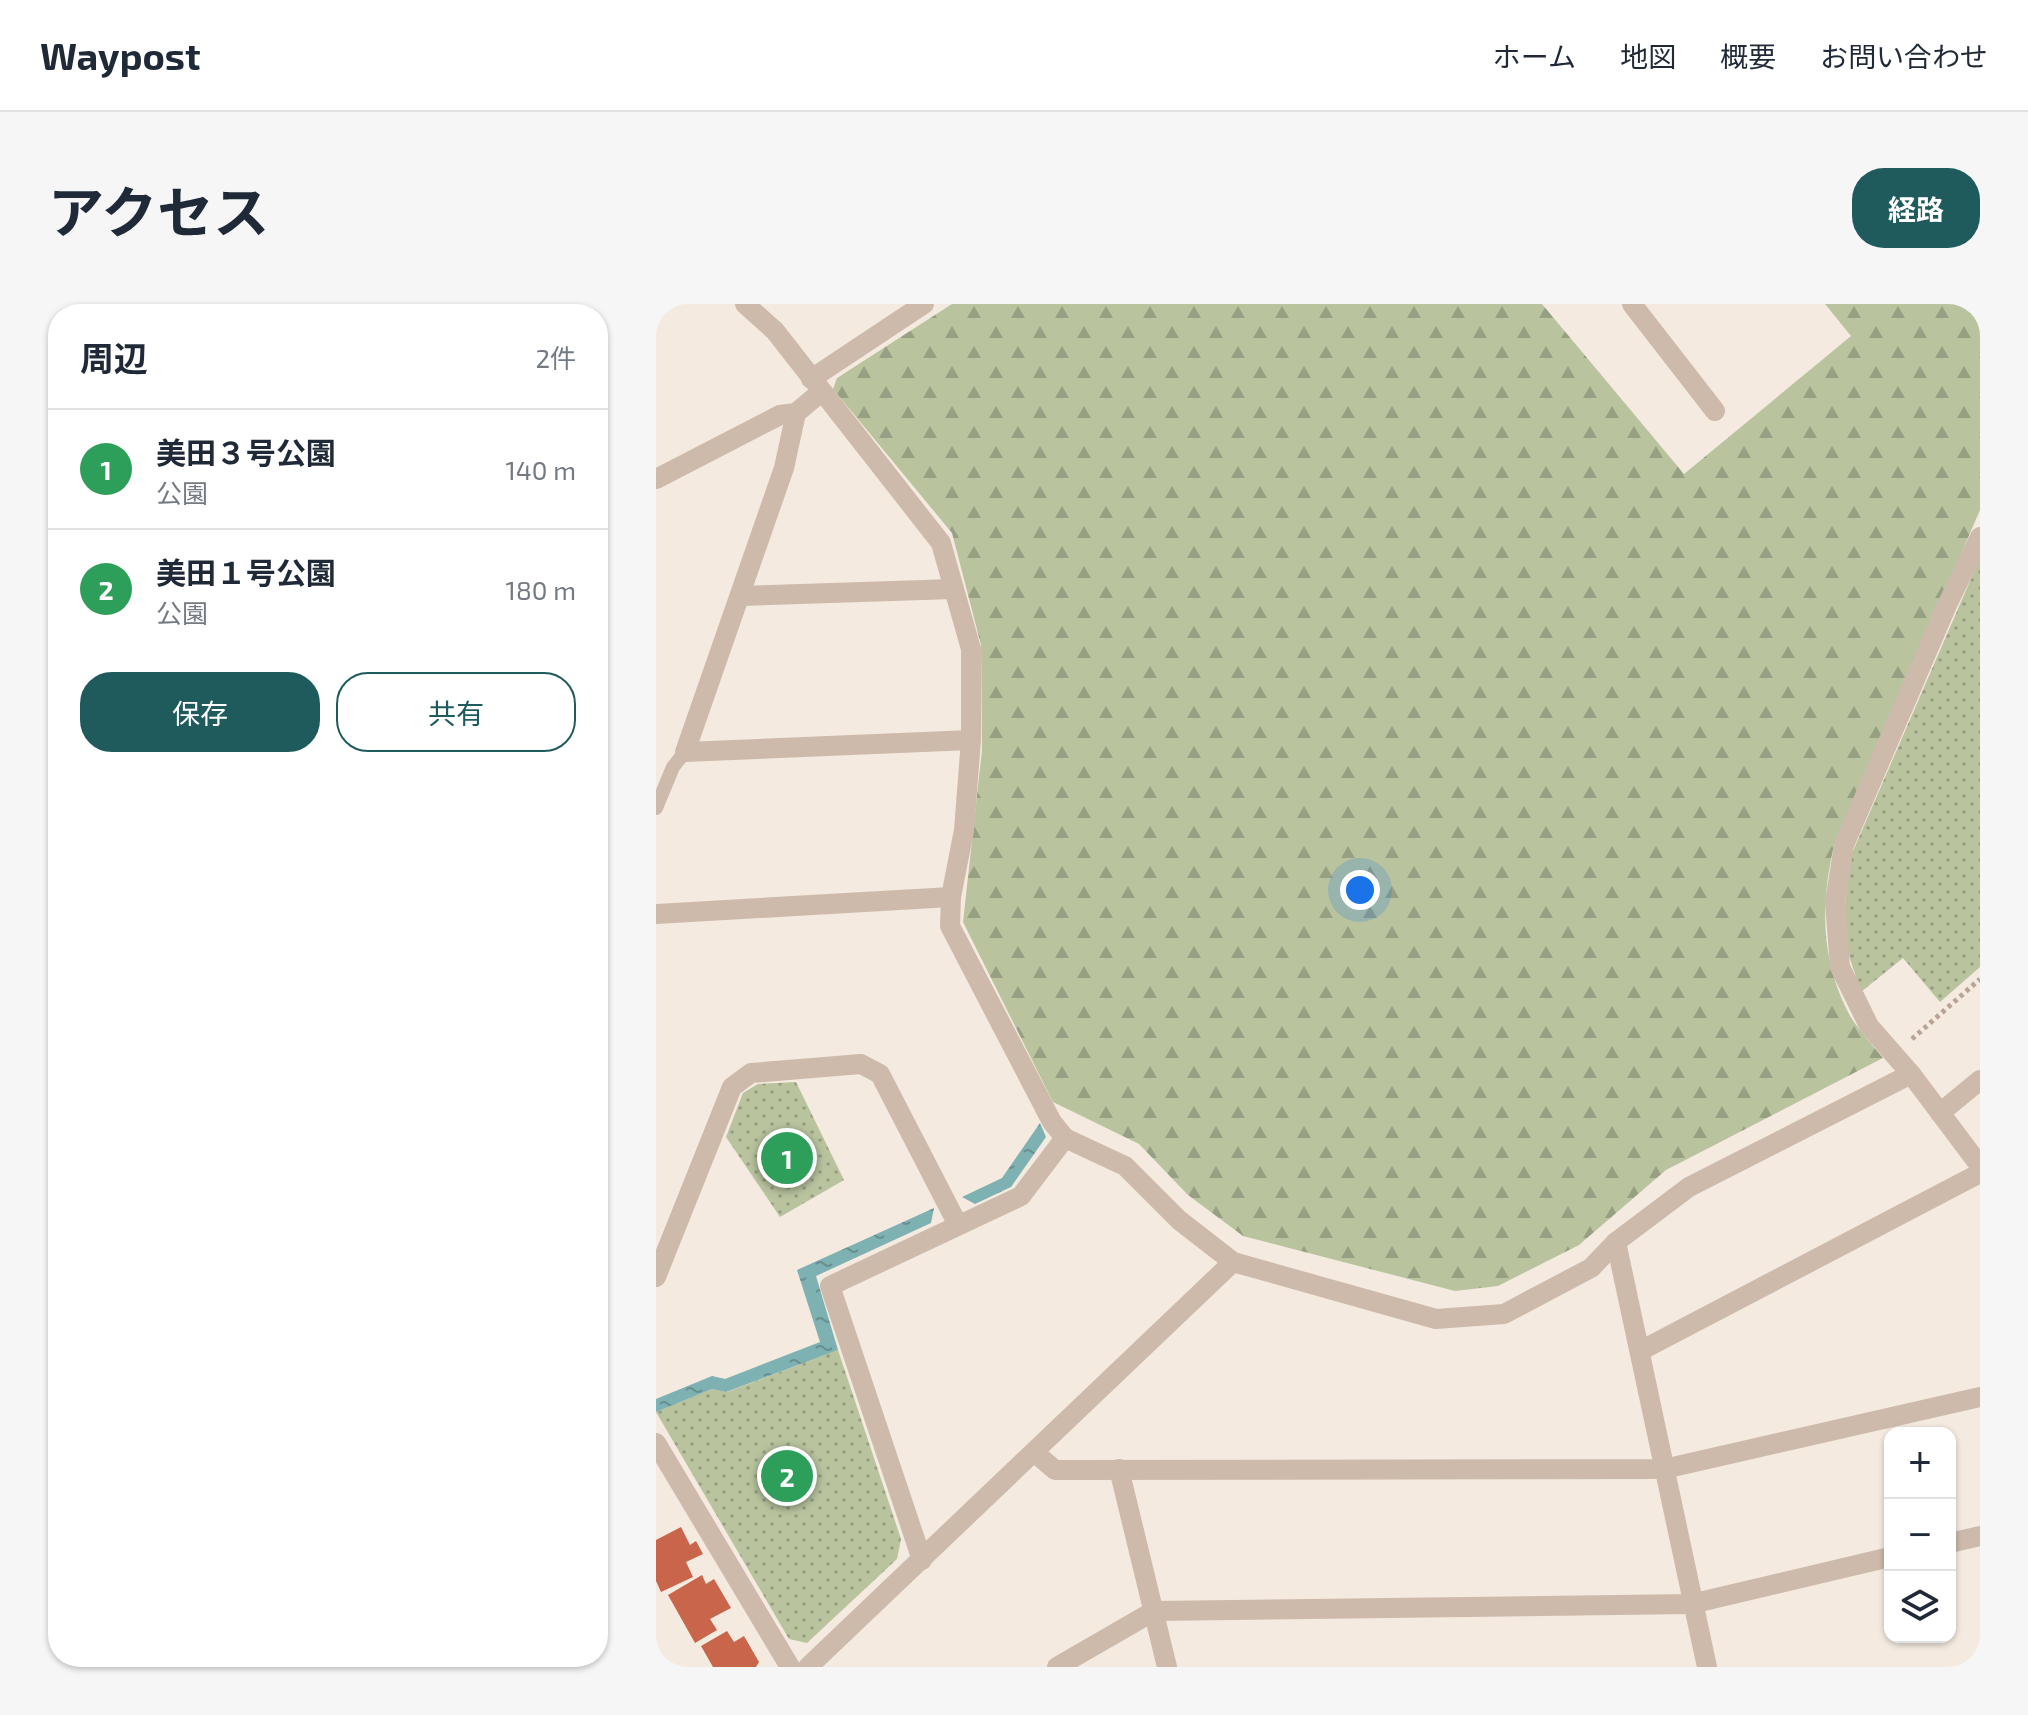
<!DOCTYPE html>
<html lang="ja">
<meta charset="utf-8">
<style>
body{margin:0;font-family:"Exo 2","Noto Sans JP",sans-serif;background:#f6f6f7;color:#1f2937}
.controls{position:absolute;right:24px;bottom:24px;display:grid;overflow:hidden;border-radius:16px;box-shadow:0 2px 6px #0004}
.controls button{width:72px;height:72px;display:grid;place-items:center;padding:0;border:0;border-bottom:2px solid #e0e1e3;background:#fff;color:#1f2937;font:40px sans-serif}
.you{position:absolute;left:704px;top:586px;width:28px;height:28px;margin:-20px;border:6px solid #fff;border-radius:50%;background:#1a73e8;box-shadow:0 0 0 12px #1a73e833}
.badge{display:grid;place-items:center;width:52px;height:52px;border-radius:50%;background:#1f5b5d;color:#fff;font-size:26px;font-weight:700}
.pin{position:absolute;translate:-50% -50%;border:4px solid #fff;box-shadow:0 2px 8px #0006}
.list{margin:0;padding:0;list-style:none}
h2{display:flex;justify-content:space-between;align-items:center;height:104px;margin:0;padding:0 32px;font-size:34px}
h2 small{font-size:26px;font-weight:400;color:#747a83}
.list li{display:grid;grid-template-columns:52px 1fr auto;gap:24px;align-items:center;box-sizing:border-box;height:120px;padding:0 32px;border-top:2px solid #e0e1e3}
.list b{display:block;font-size:30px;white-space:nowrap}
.list p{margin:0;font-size:26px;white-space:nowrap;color:#747a83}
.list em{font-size:26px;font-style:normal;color:#747a83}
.actions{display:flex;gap:16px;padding:24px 32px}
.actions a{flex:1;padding:18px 0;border:2px solid #1f5b5d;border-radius:32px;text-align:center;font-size:28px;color:#1f5b5d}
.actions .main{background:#1f5b5d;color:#fff}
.icon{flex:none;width:44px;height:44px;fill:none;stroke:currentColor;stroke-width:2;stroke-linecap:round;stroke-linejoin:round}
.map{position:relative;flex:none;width:1324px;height:1363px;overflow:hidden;border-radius:32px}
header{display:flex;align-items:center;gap:48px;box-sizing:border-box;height:112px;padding:0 40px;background:#fff;border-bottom:2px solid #e0e1e3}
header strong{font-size:38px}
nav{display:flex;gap:44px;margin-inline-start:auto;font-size:28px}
.intro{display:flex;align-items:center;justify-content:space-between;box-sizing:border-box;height:192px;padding:0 48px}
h1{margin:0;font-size:56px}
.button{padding:20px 36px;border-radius:32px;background:#1f5b5d;color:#fff;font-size:28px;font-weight:700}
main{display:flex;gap:48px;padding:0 48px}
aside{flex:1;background:#fff;border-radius:32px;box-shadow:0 2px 6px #0004}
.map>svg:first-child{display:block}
.forest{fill:url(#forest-firs)}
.park{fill:url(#park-dots)}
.water{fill:url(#water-ripples)}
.building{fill:#c8654a}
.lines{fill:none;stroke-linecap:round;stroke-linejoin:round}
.path{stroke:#b9a395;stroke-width:5;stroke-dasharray:4 4;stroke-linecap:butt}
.service{stroke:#cdbaab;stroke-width:14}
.minor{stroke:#cdbaab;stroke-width:20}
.tertiary{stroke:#cdbaab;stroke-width:20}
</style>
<header>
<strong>Waypost</strong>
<nav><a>ホーム</a><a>地図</a><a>概要</a><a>お問い合わせ</a></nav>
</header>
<div class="intro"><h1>アクセス</h1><a class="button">経路</a></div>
<main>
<aside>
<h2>周辺<small>2件</small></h2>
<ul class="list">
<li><span class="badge" style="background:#2e9e5b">1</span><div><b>美田３号公園</b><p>公園</p></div><em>140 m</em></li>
<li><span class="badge" style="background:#2e9e5b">2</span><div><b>美田１号公園</b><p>公園</p></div><em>180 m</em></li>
</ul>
<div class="actions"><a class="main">保存</a><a>共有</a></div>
</aside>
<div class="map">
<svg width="1324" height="1363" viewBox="0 0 1324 1363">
<defs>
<pattern id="forest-firs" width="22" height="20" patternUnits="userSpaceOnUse" patternTransform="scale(2)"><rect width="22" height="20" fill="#b9c49f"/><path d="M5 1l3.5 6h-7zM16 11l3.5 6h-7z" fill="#97a082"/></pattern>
<pattern id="park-dots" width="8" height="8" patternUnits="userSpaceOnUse" patternTransform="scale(2)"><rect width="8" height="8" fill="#b9c49f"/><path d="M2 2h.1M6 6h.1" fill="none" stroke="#97a082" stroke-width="1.8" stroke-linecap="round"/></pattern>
<pattern id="water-ripples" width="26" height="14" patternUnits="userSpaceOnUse" patternTransform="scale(2)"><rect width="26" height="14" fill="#7eb1b2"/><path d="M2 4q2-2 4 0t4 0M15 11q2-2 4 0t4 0" fill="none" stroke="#689091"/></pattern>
</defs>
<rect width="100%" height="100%" fill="#f4eae0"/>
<path class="forest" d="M 296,0 L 886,0 L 1028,170 L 1195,32 L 1169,0 L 1324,0 L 1324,206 L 1177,546 C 1165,600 1165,653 1190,704 C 1198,722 1215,739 1227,754 L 1010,866 L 923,941 L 842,982 L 799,987 L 587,932 L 532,891 L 483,840 L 397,798 L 307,618 L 326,446 L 325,341 L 296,229 L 177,85 L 181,74 Z"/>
<g class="park">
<polygon points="1324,254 1324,663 1284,698 1247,654 1205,688 1192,649 1188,611 1194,554"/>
<polygon points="140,778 188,876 124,913 70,833 87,789 102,780"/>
<polygon points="182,1046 245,1235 241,1255 151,1339 133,1335 0,1108 56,1085 71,1088"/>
</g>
<g class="water">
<polygon points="384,819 390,833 355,883 319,900 306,893 346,874"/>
<polygon points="278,904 275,919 160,972 182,1046 70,1088 56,1085 0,1108 0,1095 56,1072 69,1075 164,1038 141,966"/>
</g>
<g class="building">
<polygon points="25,1223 34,1241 40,1237 47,1250 30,1258 37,1273 5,1288 0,1277 0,1236"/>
<polygon points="46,1271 50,1280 58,1275 75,1304 54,1315 61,1326 39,1339 12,1291"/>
<polygon points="71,1327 78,1338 88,1332 103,1358 100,1363 57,1363 45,1342"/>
</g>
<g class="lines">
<polyline class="path" points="1256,735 1324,675"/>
<polyline class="service" points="0,504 17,463 29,448"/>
<g class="minor">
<polyline points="89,0 119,27 285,239 315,345 315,436 308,526 295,593 294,622 396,818 409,834 469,862 523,916 577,958 780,1015 848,1010 935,964 960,938 1033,883 1255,770"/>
<polyline points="976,0 1059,107"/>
<polyline points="155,75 268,0"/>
<polyline points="140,109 128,164 29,448 315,436"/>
<polyline points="0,175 124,111 140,109 165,88"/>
<polyline points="1324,233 1291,301 1188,541 1179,598 1184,663 1213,722 1255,770 1324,862"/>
<polyline points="85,292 298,285"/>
<polyline points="0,610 295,593"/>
<polyline points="1284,809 1324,776"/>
<polyline points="960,938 1051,1363"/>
<polyline points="0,973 76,783 95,769 205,760 224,770 302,921"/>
<polyline points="984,1047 1324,869"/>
<polyline points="0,1139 134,1363"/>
<polyline points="378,1148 399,1166 1008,1165 1324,1093"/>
<polyline points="463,1165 511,1363"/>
<polyline points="1294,1239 1324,1232"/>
<polyline points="266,1256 174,982 365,892 409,834"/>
<polyline points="401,1363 498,1307 1035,1300 1234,1253"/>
</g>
<polyline class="tertiary" points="152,1363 577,958"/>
</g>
</svg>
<div class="controls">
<button>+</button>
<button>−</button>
<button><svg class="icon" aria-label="layers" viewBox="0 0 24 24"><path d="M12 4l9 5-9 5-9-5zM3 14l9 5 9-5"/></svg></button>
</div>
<div class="you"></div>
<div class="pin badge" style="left:131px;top:854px;background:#2e9e5b">1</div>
<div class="pin badge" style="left:131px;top:1172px;background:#2e9e5b">2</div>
</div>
</main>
